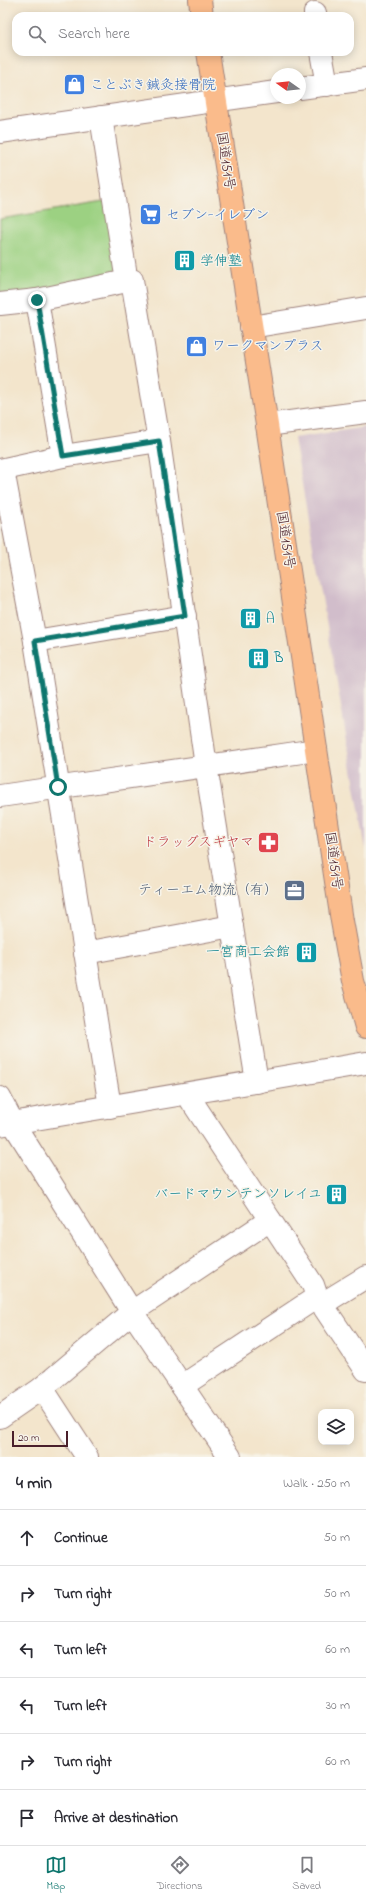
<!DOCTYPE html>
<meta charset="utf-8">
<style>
body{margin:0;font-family:"Indie Flower","Klee One",sans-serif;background:#f7f7f7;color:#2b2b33}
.controls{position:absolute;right:12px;bottom:12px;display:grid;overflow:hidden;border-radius:8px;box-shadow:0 2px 10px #0003}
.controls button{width:36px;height:36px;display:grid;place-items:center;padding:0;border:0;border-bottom:1px solid #e1e1e2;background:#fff;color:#2b2b33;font:20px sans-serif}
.compass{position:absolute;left:270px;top:68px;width:36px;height:36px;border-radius:50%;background:#fff;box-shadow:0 2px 10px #0003;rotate:285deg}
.scale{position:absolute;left:12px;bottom:10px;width:56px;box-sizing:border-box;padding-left:4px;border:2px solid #4a1f2b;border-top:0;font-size:11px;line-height:14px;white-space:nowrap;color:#4a1f2b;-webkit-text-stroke:3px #f7f3e8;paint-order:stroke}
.stop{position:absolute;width:12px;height:12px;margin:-9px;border:3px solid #0f766e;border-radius:50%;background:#fff}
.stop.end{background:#0f766e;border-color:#fff;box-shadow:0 1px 4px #0008}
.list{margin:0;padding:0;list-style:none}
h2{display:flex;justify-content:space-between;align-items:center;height:52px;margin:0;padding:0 16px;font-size:17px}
h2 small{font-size:13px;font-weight:400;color:#7c7c81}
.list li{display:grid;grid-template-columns:26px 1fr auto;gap:12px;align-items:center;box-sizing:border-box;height:56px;padding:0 16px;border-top:1px solid #e1e1e2}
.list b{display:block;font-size:15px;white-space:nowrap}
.list em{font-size:13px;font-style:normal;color:#7c7c81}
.icon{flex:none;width:22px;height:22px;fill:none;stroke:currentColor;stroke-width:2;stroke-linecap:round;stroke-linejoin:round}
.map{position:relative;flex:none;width:366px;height:1457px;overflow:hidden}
.search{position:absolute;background:#fff;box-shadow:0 2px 10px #0003;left:12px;right:12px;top:12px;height:44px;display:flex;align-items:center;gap:10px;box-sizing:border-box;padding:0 14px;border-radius:12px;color:#7c7c81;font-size:15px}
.sheet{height:388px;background:#fff}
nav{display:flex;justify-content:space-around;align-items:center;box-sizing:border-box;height:56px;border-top:1px solid #e1e1e2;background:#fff;font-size:11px;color:#7c7c81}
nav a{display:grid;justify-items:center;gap:2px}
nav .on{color:#0f766e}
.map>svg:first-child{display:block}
.industrial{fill:#d1bdcb}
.green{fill:#9cd182;stroke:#737856}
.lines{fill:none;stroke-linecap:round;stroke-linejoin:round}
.minor-casing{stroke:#9e827c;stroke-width:24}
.highway-casing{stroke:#9e827c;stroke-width:24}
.minor{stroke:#fff;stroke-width:22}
.highway{stroke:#fabb8b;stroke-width:22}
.route{stroke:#0f766e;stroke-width:5}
.labels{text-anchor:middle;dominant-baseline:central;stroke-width:3;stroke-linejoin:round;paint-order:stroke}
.shop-label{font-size:14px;fill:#366cbe;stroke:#f7f3e8;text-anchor:start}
.street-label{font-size:14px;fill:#4a1f2b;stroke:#f7f3e8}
.culture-label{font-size:14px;fill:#0d838f;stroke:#f7f3e8;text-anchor:start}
.health-label{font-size:14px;fill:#be3a42;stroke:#f7f3e8;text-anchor:end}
.service-label{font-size:14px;fill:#4e5e75;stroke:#f7f3e8;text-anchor:end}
</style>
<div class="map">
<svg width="366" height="1457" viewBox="0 0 366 1457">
<rect width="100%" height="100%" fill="#f7f3e8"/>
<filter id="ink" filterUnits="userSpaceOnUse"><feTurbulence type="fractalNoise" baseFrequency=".025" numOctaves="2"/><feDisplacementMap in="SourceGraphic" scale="8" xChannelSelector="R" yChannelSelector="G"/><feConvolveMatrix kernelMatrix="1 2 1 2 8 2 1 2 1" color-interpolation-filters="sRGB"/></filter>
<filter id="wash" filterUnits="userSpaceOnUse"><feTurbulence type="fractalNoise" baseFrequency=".012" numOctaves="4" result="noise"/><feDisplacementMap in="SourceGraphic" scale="16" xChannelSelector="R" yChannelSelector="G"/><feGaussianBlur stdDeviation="0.9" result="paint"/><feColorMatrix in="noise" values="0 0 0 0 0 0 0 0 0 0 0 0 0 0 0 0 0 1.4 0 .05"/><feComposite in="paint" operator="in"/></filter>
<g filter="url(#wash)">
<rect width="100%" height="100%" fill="#f3e5cc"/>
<polygon class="industrial" points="366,427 366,849 294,438"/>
<polygon class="green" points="109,201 119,278 0,300 0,219"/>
</g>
<g filter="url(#ink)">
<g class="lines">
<defs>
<g id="minor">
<polyline points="315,13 315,16"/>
<polyline points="321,52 327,85"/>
<polyline points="300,88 366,79"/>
<polyline points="101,117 125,269"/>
<polyline points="0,132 276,92"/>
<polyline points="37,300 63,456"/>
<polyline points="0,304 37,300 132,280 159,441 206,766 257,1082"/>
<polyline points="251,327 366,308"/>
<polyline points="267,425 366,412"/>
<polyline points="0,470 63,456 159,441"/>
<polyline points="3,470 35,641 110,1107"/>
<polyline points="35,641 185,616"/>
<polyline points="0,796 316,750"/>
<polyline points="85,953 232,926"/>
<polyline points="187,1094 313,1285 317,1297 366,1370"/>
<polyline points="0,1098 13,1123 132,1312 230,1457"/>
<polyline points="0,1125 366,1063"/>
<polyline points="322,1304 366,1277"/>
<polyline points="182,1386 317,1297"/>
<polyline points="42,1388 87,1457"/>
<polyline points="0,1417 42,1388 132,1312 270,1220"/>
</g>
<g id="highway">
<polyline points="200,0 202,16"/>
<polyline points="208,52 267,425 342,921 353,981 366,1027"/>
</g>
</defs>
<use href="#minor" class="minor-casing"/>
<use href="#highway" class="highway-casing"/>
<use href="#minor" class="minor"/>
<use href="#highway" class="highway"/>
</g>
</g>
<g class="lines" filter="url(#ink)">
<polyline class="route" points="37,300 63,456 159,441 185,616 35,641 58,787"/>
</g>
<defs>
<symbol id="shop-square" viewBox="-11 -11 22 22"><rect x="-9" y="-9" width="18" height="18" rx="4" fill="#3f7fe0" stroke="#f7f3e8"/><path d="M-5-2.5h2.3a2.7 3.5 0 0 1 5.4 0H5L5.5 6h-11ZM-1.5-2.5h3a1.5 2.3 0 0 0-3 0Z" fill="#fff"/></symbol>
<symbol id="supermarket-square" viewBox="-11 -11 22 22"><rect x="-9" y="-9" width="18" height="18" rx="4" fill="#3f7fe0" stroke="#f7f3e8"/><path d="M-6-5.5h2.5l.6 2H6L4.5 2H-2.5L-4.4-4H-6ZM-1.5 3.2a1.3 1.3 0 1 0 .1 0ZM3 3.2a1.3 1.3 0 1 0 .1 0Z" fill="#fff"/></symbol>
<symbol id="building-square" viewBox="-11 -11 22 22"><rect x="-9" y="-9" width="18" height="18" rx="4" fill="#0f9aa8" stroke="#f7f3e8"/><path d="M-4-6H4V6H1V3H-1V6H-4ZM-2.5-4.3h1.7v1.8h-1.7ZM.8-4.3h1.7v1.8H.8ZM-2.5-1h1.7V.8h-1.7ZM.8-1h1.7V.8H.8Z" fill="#fff"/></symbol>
<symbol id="pharmacy-square" viewBox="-11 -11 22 22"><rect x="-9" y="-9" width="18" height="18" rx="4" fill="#e0444e" stroke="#f7f3e8"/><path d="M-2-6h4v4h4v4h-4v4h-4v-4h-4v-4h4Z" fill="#fff"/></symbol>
<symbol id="office-square" viewBox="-11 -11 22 22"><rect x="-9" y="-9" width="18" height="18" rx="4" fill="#5c6f8a" stroke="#f7f3e8"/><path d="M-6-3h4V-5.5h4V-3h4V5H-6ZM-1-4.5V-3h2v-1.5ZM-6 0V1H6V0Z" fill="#fff"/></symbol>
</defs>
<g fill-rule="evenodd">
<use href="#shop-square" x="62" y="72" width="25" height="25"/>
<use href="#supermarket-square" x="138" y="202" width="25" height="25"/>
<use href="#building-square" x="172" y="248" width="25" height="25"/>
<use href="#shop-square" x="184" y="334" width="25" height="25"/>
<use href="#building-square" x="238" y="606" width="25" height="25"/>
<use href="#building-square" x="246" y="646" width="25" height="25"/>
<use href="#pharmacy-square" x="256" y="830" width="25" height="25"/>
<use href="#office-square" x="282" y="878" width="25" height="25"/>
<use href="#building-square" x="294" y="940" width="25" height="25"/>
<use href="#building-square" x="324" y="1182" width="25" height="25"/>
</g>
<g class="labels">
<g class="shop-label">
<text x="90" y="85">ことぶき鍼灸接骨院</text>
<text x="166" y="215">セブン-イレブン</text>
<text x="212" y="346">ワークマンプラス</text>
</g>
<g class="street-label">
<text transform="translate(225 161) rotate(81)">国道151号</text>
<text transform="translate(285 540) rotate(81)">国道151号</text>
<text transform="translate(333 861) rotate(82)">国道151号</text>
</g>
<g class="culture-label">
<text x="200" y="261">学伸塾</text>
<text x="266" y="619">A</text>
<text x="274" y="658">B</text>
<text x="290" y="952" text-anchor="end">一宮商工会館</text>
<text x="322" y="1194" text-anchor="end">バードマウンテンソレイユ</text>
</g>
<g class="health-label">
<text x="254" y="842">ドラッグスギヤマ</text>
</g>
<g class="service-label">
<text x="278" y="890">ティーエム物流（有）</text>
</g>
</g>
</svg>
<div class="controls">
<button><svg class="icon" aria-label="layers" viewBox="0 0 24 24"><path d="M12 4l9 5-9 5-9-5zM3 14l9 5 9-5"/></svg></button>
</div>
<svg class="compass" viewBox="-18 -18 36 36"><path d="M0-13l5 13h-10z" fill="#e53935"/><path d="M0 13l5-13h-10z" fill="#7c7c81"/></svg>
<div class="scale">20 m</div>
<div class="stop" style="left:58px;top:787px"></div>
<div class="stop end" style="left:37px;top:300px"></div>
<div class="search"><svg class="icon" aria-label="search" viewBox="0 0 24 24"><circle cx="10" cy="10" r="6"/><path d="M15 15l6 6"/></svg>Search here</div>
</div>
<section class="sheet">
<h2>4 min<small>Walk · 250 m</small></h2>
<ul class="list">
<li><svg class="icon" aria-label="ahead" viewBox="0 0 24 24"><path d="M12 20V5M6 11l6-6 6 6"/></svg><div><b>Continue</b></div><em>50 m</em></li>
<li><svg class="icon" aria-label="right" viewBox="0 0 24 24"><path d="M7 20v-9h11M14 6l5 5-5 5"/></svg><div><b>Turn right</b></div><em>50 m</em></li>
<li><svg class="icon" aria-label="left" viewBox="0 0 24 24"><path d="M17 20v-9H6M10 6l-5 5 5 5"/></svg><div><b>Turn left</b></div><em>60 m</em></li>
<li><svg class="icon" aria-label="left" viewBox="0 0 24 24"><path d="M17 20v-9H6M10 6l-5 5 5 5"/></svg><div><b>Turn left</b></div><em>30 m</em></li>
<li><svg class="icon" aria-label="right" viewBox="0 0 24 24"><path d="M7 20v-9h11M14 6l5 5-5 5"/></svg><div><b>Turn right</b></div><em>60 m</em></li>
<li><svg class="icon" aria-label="arrive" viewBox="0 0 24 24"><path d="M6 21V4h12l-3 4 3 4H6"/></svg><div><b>Arrive at destination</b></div></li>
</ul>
</section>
<nav>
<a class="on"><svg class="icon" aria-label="map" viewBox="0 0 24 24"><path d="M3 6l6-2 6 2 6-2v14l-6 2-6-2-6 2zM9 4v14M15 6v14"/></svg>Map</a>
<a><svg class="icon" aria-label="directions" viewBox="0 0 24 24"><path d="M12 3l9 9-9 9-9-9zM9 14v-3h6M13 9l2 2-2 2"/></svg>Directions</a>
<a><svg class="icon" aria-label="saved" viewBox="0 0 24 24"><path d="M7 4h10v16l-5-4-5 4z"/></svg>Saved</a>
</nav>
